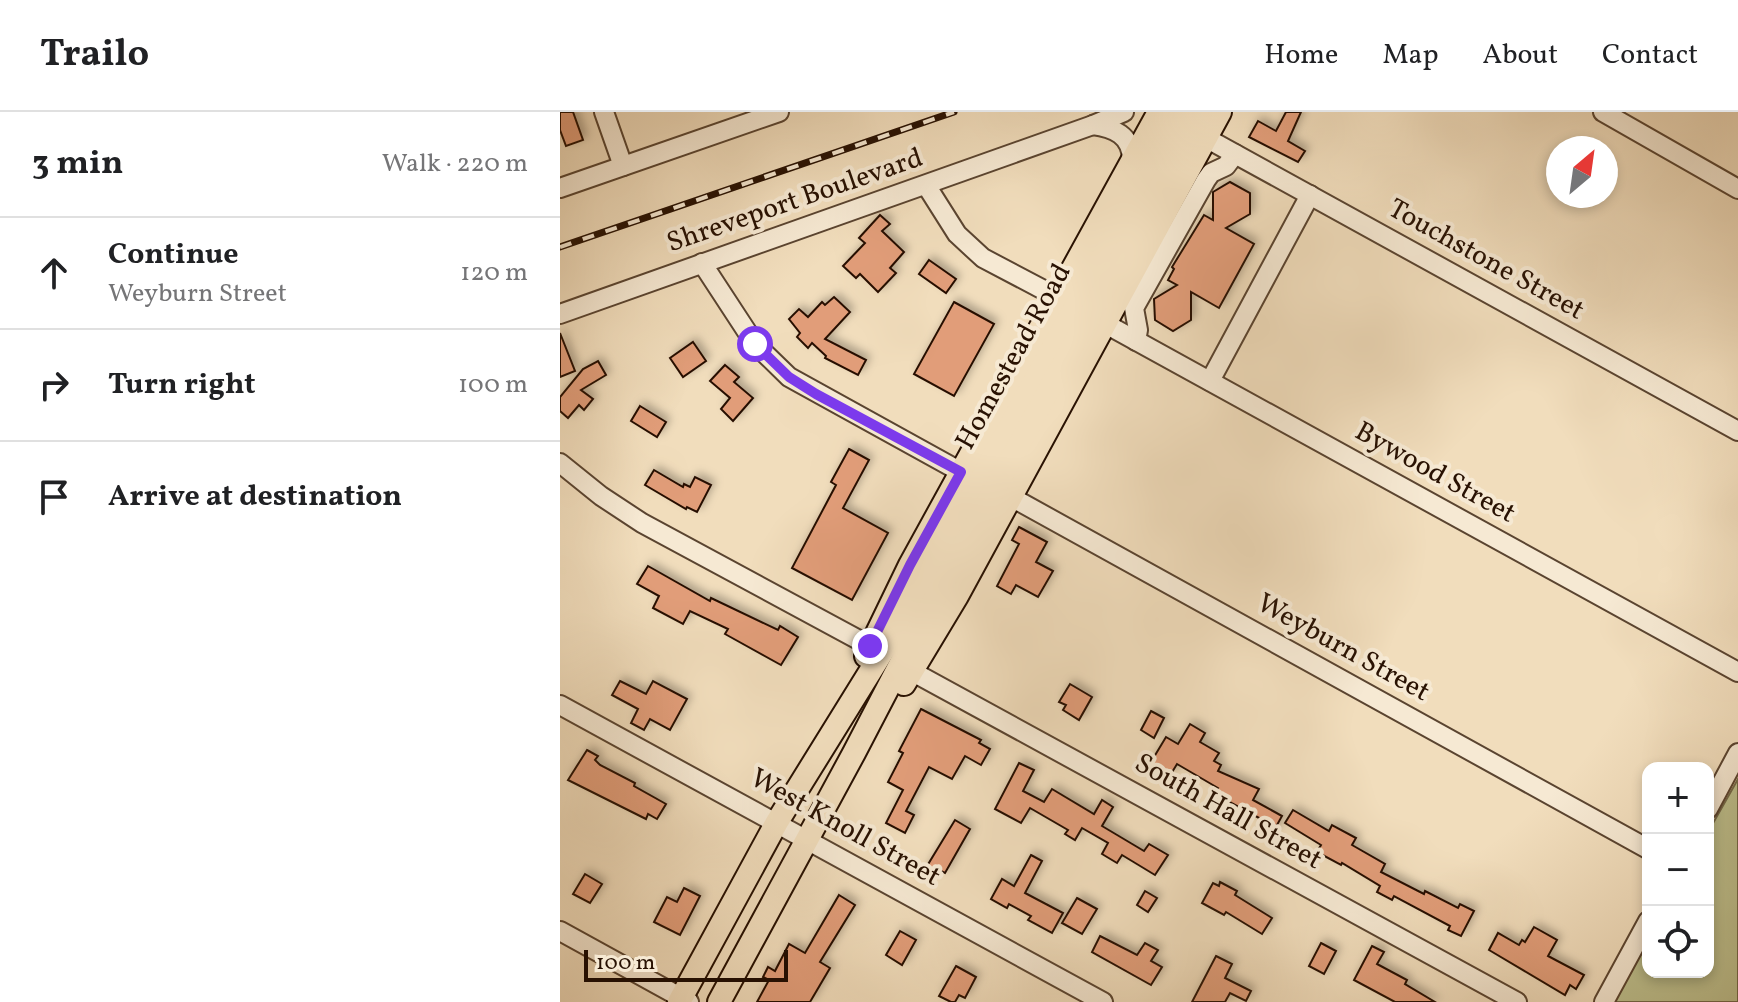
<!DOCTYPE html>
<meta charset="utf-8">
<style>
body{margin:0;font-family:Vollkorn,serif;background:#f6f6f6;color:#202124}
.controls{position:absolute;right:24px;bottom:24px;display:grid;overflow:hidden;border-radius:16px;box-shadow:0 4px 12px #0003}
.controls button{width:72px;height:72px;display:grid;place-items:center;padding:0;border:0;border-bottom:2px solid #e0e0e0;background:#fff;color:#202124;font:40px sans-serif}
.compass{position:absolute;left:986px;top:24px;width:72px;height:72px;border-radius:50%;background:#fff;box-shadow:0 4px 12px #0003;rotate:29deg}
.scale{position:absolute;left:24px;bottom:20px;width:204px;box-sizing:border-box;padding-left:8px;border:4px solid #281102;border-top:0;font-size:22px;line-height:28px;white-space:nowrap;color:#281102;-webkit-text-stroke:6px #f6e9d3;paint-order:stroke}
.stop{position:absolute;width:24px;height:24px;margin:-18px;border:6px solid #7c3aed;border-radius:50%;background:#fff}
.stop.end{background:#7c3aed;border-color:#fff;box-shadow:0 2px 8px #0008}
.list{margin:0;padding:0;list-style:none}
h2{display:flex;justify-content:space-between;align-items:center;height:104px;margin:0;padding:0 32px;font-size:34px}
h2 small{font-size:26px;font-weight:400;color:#757577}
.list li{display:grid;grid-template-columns:52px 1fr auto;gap:24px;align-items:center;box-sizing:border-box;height:112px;padding:0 32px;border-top:2px solid #e0e0e0}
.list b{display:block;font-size:30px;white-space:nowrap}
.list p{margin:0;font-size:26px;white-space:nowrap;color:#757577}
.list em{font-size:26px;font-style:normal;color:#757577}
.icon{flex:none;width:44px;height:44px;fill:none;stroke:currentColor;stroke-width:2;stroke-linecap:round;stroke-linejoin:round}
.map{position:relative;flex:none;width:1178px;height:890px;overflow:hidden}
header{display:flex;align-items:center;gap:48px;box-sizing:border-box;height:112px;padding:0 40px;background:#fff;border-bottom:2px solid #e0e0e0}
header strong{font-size:38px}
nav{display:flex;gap:44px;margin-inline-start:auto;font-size:28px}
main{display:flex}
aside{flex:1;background:#fff}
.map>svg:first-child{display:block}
.green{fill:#bdc08e;stroke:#726848;stroke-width:2}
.building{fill:#e19d79;stroke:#281102;stroke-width:2;filter:url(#shadow)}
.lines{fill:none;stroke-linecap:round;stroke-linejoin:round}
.minor-casing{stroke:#5a4430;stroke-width:22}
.major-casing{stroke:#281102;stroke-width:26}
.minor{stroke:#f6e9d3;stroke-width:18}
.major{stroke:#f1ddbc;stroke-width:22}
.rail-casing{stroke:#281102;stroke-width:7}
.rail{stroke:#f6e9d3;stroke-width:4;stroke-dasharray:12;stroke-linecap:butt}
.route{stroke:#7c3aed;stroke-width:10}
.labels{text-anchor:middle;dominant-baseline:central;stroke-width:8;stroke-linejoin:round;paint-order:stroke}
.street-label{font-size:28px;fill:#281102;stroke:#f6e9d3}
</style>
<header>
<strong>Trailo</strong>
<nav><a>Home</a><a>Map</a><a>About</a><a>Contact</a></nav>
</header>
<main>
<aside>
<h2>3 min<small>Walk · 220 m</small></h2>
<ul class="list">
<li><svg class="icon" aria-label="ahead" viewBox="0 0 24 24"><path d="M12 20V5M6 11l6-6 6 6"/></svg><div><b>Continue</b><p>Weyburn Street</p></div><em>120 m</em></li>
<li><svg class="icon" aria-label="right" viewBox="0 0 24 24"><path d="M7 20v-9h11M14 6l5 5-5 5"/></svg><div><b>Turn right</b></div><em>100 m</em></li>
<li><svg class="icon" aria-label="arrive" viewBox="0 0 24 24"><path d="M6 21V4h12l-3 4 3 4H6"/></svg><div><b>Arrive at destination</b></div></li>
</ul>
</aside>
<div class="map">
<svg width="1178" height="890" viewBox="0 0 1178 890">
<defs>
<filter id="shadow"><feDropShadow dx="4" dy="-4" stdDeviation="4" flood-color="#0004"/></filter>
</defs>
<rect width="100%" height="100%" fill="#f1ddbc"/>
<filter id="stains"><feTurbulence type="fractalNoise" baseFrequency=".0025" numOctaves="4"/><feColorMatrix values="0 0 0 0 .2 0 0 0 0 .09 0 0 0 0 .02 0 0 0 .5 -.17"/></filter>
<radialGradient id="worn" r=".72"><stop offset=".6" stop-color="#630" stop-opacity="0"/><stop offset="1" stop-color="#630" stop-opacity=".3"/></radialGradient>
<polygon class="green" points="1178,667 1178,890 1054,890 1088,828 1088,860 1148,860 1148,720"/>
<g class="building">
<polygon points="0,0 13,0 23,28 6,34 0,18"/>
<polygon points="726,0 741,0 728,29 745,39 738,50 689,25 698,9 716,19"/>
<polygon points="670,70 690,81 690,102 666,116 694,132 659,196 631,180 631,208 613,219 595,208 594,187 617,173 608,168 614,157 612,155 644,103 653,108 653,80"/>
<polygon points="320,103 330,112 322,119 344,140 330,156 336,161 318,180 300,162 296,166 283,154 305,131 299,126"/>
<polygon points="369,148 396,167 386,181 359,162"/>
<polygon points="274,185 290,200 265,227 306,248 298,263 265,246 266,244 252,231 248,236 237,225 240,221 229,207 239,197 248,205 262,190 265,193"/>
<polygon points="394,190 434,212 394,284 354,262"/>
<polygon points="0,221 15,259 0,265"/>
<polygon points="133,230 146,249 123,265 110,246"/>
<polygon points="38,249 46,263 21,278 33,287 24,298 19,293 8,306 0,299 0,285 23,257"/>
<polygon points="165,253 179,265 174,270 193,286 173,309 161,297 170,286 150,269"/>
<polygon points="80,294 106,310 97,325 71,309"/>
<polygon points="289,337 309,348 283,396 328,421 292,488 232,456 276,373 271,370"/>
<polygon points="94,358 123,375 124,372 130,375 135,365 151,373 137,400 127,395 126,397 85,373"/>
<polygon points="459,415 487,430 476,450 493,459 478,485 456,473 451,482 437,474 459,432 452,428"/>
<polygon points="88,454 150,489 151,486 218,518 220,514 238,525 221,553 165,522 168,517 130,499 123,512 93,496 99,484 77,472"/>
<polygon points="60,569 86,582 93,569 127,587 110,618 90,607 84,618 71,611 78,597 52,583"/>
<polygon points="510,572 532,585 519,608 503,598 506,593 499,590"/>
<polygon points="361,597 421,628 419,631 430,637 421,653 405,644 392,667 369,655 346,699 354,703 345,721 326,711 343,678 328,670 343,641 339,639"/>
<polygon points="591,599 604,606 594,626 581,618"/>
<polygon points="630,612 645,621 640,630 659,641 654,649 661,653 658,659 699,677 693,688 722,704 712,722 697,714 701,707 664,687 662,692 652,687 658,676 617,652 611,662 591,650 606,625 618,632"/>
<polygon points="27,638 38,644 35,648 40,653 75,671 74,674 106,692 97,707 88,702 86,707 8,668"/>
<polygon points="459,651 474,658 463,679 484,690 492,677 534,702 542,688 553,695 542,714 584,739 589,732 608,743 595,763 562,743 557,751 542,742 548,731 522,716 515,728 505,722 508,718 470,696 461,711 435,697"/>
<polygon points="733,698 769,719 772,713 796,726 792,733 825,752 821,760 864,782 865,779 898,796 900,792 914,799 901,824 888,818 890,814 834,784 832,788 817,780 820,774 782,751 781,753 757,740 761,733 725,711"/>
<polygon points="395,708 410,717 385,761 377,757 373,764 364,759"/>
<polygon points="471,743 482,749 465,781 503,801 492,821 468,808 471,804 449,792 447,796 431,787 442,767 454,774"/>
<polygon points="25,762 42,772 30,791 13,782"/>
<polygon points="660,770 677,779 675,783 712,806 702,822 666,800 664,803 642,791 653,771 659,774"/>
<polygon points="124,776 140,784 120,823 94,810 107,785 117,790"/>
<polygon points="585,779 597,786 588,800 577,793"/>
<polygon points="279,783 295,793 260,850 270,856 250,890 197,890 209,868 203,865 208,855 215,859 229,832 245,841"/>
<polygon points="517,786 537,797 522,822 502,811"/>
<polygon points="974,815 997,828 988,844 1024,863 1016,877 1010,873 1005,883 929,838 938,821 959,833 962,828 965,830"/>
<polygon points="340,819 356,828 342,853 326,843"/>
<polygon points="540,824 577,843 585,831 598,838 591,849 602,855 591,873 532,840"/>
<polygon points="761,831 776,839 764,862 749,854"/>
<polygon points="812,834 824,840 817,852 847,868 845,872 875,890 835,890 794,868"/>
<polygon points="656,844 672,852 665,866 691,879 686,889 670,881 665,890 632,890"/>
<polygon points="396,854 416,865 405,886 399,883 395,890 391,890 379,884"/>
</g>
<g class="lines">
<defs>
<g id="minor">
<polyline points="44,0 63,54"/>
<polyline points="1043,0 1178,77"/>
<path d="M 533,13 C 554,16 571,23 572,47"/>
<polyline points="646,26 1178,319"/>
<polyline points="366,73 397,122 423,146 497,185"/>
<polyline points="0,76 219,0"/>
<polyline points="142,151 195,232 229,265 401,360"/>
<polyline points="0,202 533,13 564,0"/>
<polyline points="544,211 1178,560"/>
<polyline points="576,229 578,218 574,196 646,68 651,61 666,54 675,42"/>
<polyline points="650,269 750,83"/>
<polyline points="0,351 41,384 82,411 310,534"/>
<polyline points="451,385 1088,737"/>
<polyline points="353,560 957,890"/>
<polyline points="0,593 543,890"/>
<polyline points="1148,697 1178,641"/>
<polyline points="0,819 129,890"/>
<polyline points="1044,890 1088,809"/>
</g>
<g id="major">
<polyline points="306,544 350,453 599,0"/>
<polyline points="344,572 397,484 660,0"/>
<polyline points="119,890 217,710 354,489 622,0"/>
<polyline points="159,890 294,641 369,497 641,0"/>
</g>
</defs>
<use href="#minor" class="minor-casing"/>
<use href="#major" class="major-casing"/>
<use href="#minor" class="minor"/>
<use href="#major" class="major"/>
<defs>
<polyline id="rail" points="0,135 394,0"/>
</defs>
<use href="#rail" class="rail-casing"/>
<use href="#rail" class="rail"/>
</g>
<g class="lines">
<polyline class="route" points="195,232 229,265 256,282 401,360 350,453 310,534"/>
</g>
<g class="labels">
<g class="street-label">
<text transform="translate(235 89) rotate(-19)">Shreveport Boulevard</text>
<text transform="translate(926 148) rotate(29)">Touchstone Street</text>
<text transform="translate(454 245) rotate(-61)">Homestead Road</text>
<text transform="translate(875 361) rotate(29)">Bywood Street</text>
<text transform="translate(783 536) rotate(29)">Weyburn Street</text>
<text transform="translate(668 700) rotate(29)">South Hall Street</text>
<text transform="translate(285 716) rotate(29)">West Knoll Street</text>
</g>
</g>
<rect width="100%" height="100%" filter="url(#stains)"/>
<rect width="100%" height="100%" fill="url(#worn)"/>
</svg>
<div class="controls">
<button>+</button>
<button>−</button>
<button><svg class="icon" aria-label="locate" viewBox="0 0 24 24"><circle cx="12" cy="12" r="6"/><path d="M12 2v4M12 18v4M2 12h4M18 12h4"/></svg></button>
</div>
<svg class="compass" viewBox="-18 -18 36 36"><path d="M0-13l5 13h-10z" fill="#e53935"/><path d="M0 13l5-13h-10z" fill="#757577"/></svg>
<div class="scale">100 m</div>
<div class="stop" style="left:195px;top:232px"></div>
<div class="stop end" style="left:310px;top:534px"></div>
</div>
</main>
